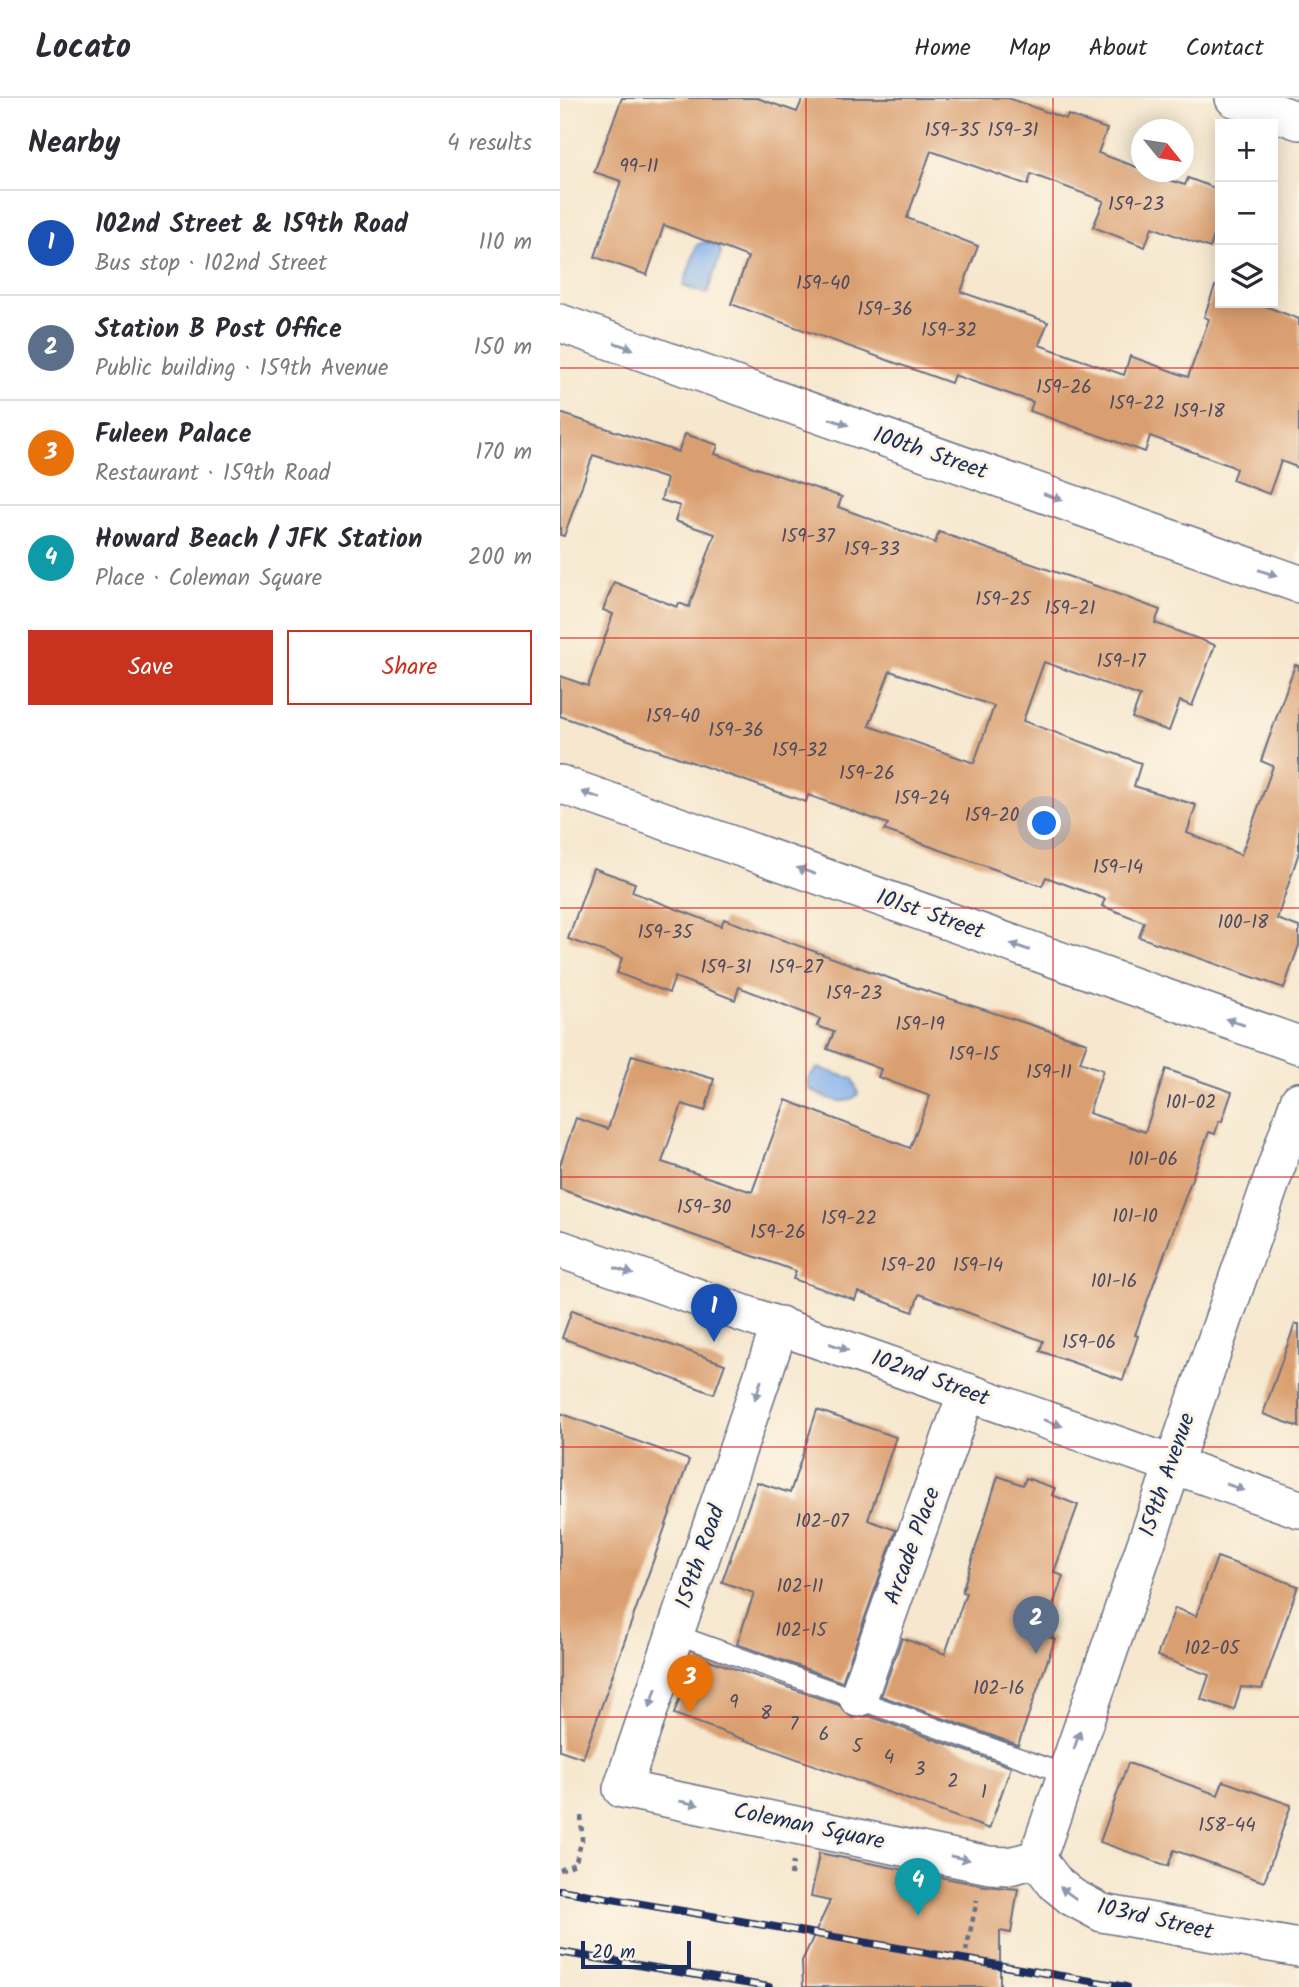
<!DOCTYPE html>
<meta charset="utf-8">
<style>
body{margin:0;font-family:Kalam,sans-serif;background:#f2f2f3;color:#2b2b33}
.controls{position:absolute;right:21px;top:21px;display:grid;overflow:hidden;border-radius:0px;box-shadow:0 4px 18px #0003}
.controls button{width:63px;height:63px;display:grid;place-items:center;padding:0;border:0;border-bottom:2px solid #e1e1e2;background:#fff;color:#2b2b33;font:35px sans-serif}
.compass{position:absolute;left:571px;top:21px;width:63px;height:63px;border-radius:50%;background:#fff;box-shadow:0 4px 18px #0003;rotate:120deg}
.scale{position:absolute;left:21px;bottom:18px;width:110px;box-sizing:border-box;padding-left:7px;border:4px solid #1b2f5e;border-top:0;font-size:19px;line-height:24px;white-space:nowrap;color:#1b2f5e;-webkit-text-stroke:5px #fcf5e5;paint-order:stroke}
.you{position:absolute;left:485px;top:726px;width:24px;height:24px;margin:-18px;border:5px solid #fff;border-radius:50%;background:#1a73e8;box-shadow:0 0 0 10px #1a73e833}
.badge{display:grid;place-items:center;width:46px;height:46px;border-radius:50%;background:#c8321e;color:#fff;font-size:23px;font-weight:700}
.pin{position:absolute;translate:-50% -58px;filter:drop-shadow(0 2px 4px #0008)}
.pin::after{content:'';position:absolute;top:37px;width:24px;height:21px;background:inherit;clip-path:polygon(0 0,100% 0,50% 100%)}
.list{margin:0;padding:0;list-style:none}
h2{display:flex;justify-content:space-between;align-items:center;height:91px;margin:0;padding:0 28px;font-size:30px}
h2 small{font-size:23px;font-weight:400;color:#7c7c81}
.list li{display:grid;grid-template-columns:46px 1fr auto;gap:21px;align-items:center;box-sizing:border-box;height:105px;padding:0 28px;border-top:2px solid #e1e1e2}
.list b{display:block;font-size:26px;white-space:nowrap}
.list p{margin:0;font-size:23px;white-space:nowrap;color:#7c7c81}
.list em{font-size:23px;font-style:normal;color:#7c7c81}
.actions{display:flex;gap:14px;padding:21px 28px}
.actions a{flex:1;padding:16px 0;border:2px solid #c8321e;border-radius:0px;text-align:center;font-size:24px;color:#c8321e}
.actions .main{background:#c8321e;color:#fff}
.icon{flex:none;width:38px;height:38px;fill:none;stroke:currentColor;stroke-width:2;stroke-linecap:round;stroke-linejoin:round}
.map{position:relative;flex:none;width:739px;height:1889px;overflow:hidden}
header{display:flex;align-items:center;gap:42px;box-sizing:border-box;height:98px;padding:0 35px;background:#fff;border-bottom:2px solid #e1e1e2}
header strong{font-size:33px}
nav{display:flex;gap:38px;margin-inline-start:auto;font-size:24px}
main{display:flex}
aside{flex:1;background:#fff}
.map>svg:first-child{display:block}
.water{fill:#80b0eb;stroke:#4e70a4;stroke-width:2}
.building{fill:#da9f6f;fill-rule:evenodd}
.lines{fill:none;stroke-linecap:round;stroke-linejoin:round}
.lane-casing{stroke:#686f85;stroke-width:21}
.street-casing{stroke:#686f85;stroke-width:40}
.path{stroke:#686f85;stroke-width:4.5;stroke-dasharray:5 5;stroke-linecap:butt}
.lane{stroke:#fff;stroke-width:18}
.street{stroke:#fff;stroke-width:37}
.rail-casing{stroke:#1b2f5e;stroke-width:8}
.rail{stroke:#fcf5e5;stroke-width:5;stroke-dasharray:16;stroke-linecap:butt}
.oneway{fill:#8d97ae}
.grid{fill:none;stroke:#d62828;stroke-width:2;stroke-opacity:0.55}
.labels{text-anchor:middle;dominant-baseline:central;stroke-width:6;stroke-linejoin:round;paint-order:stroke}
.number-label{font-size:19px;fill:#4b4b62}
.street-label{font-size:23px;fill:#1b2f5e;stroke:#fcf5e5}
</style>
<header>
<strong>Locato</strong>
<nav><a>Home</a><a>Map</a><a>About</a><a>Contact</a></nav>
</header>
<main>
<aside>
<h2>Nearby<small>4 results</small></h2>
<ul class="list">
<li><span class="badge" style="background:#1a4fb4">1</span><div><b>102nd Street &amp; 159th Road</b><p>Bus stop · 102nd Street</p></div><em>110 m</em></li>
<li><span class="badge" style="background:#5c6f8a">2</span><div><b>Station B Post Office</b><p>Public building · 159th Avenue</p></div><em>150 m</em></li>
<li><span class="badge" style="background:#e8710a">3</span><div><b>Fuleen Palace</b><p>Restaurant · 159th Road</p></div><em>170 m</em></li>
<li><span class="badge" style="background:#0f9aa8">4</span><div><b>Howard Beach / JFK Station</b><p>Place · Coleman Square</p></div><em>200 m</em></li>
</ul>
<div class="actions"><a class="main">Save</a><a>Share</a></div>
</aside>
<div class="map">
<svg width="739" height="1889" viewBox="0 0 739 1889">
<rect width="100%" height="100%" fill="#fcf5e5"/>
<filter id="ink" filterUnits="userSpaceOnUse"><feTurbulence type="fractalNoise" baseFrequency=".0143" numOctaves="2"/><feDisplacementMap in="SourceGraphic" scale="14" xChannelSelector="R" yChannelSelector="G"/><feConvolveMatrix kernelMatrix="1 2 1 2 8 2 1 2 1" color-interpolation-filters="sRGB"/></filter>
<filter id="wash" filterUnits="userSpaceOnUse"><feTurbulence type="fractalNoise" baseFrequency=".00686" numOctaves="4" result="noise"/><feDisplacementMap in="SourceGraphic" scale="28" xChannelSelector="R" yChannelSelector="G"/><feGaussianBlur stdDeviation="1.57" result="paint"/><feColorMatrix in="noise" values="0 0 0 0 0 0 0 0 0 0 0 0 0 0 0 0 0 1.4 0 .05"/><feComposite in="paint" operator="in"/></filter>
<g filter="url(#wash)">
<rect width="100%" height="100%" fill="#f6e7ce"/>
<g class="water">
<polygon points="144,144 160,149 161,155 147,196 123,188 137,147"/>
<path d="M 258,970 L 293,981 L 298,996 C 284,1011 265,999 249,991 L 248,980 Z"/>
</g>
<g id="blocks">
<g class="building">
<polygon points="62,0 197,0 237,14 243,0 448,0 506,21 508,17 547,31 538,55 582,71 582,74 625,87 628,80 660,92 660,119 650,150 592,129 585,149 533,129 544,103 471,76 468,87 371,53 347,120 418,148 401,194 488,224 479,247 564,277 570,258 628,279 649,221 644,219 655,188 660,190 660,205 697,205 739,221 739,370 721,363 709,396 672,382 676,371 671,368 590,338 585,354 470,313 473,304 394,277 391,285 171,206 188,159 104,127 87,177 35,159 61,83 34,74"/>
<path d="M 0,315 L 118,354 L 125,336 L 158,347 L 155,356 L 282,399 L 278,409 L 375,445 L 379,434 L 539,489 L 600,512 L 595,525 L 655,547 L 632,608 L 620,603 L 609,633 L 572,620 L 580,598 L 484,564 L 463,623 L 581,665 L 574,688 L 636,707 L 627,735 L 681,757 L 713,668 L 701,663 L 735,567 L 739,568 L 739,754 L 717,821 L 739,829 L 739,847 L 724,890 L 579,839 L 584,824 L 542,808 L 545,801 L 486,779 L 482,788 L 324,732 L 328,726 L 248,697 L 246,704 L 0,618 L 0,578 L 28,588 L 53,516 L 43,512 L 54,484 L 117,509 L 119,505 L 129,509 L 155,436 L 115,423 L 120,408 L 101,402 L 107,381 L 33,357 L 4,438 L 0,437 ZM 330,573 L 434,608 L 414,665 L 309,628 Z"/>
<polygon points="33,770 75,785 72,794 161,828 164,821 351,888 527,945 520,964 543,972 529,1015 585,1034 606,971 672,994 662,1023 659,1023 655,1036 649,1034 575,1237 578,1238 563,1282 480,1253 483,1243 359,1196 353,1214 298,1194 295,1202 233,1181 236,1173 0,1091 0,1067 16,1020 48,1031 72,957 154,981 145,1013 122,1006 102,1064 192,1094 226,1002 350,1050 370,998 318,979 321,971 267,951 274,934 257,928 260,921 179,889 175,902 115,879 109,895 57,875 62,860 8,841"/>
<polygon points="12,1212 165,1266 154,1296 2,1240"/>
<polygon points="735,1226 739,1226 739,1329 703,1316"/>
<polygon points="257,1312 336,1339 308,1422 336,1432 282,1584 177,1546 194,1495 162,1484 197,1384 230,1395"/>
<polygon points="0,1315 129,1362 23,1660 0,1652"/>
<polygon points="438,1378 463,1387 466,1380 495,1390 492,1397 518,1407 494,1474 503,1478 483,1537 495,1541 458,1647 321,1598 342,1540 385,1556 406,1495 402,1494"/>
<polygon points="657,1459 738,1488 702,1591 681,1589 674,1612 641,1601 649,1577 597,1558 615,1510 636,1518"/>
<polygon points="135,1557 279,1607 292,1620 309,1618 451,1669 429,1731 114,1616"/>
<polygon points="568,1665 658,1697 663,1683 731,1707 704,1784 614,1752 608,1768 540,1744"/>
<polygon points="259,1755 425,1788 458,1791 451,1835 440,1833 440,1889 243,1889 242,1863 270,1803 251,1799"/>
</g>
</g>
</g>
<g filter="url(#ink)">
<use href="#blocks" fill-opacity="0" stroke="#686f85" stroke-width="2"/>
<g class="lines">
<defs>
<polyline id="lane" points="115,1536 505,1676"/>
<g id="street">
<polyline points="674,0 739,23"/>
<polyline points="0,225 739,486"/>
<polyline points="0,686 739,947"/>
<polyline points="739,1003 477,1761 496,1786 512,1799 542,1815 739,1850"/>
<polyline points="0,1151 739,1411"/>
<polyline points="220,1227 62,1691 429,1767 449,1768 477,1761"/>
<polyline points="298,1600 407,1294"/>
</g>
</defs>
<use href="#lane" class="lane-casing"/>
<use href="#street" class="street-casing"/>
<g class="path">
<polyline points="0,1772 15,1766 22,1742 21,1714"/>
<polyline points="231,1777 233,1764"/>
<polyline points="406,1853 417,1802"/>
</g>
<use href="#lane" class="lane"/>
<use href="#street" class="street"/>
<defs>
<g id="rail">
<polyline points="0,1792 566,1889"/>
<polyline points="0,1854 209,1889"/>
</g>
</defs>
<use href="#rail" class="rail-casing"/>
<use href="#rail" class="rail"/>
</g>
<defs><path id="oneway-solid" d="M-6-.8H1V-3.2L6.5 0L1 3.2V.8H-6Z" transform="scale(1.75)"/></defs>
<g class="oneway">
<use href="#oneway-solid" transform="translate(64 248) rotate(19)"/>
<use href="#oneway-solid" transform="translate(279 324) rotate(19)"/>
<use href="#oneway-solid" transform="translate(493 399) rotate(19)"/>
<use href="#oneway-solid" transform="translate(708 475) rotate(19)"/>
<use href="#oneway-solid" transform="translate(31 697) rotate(-161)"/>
<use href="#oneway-solid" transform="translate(246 773) rotate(-161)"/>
<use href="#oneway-solid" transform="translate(460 849) rotate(-161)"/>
<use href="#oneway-solid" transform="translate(675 924) rotate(-161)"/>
<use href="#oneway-solid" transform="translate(64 1173) rotate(19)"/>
<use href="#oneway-solid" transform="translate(279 1249) rotate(20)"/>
<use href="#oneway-solid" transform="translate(198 1292) rotate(109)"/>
<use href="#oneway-solid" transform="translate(493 1325) rotate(19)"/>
<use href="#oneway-solid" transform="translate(675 1389) rotate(19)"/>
<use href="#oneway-solid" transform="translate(93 1600) rotate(109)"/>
<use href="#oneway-solid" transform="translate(517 1642) rotate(-71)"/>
<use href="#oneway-solid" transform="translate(129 1705) rotate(12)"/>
<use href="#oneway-solid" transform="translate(400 1760) rotate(12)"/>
<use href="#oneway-solid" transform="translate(508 1795) rotate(-144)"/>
</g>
</g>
<path class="grid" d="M 246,0 L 246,1889M 493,0 L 493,1889M 0,270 L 739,270M 0,540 L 739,540M 0,810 L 739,810M 0,1079 L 739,1079M 0,1349 L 739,1349M 0,1619 L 739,1619"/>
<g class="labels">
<g class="number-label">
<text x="392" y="33">159-35</text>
<text x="453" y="33">159-31</text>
<text x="79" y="69">99-11</text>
<text x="576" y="107">159-23</text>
<text x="263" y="186">159-40</text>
<text x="325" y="212">159-36</text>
<text x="389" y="233">159-32</text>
<text x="504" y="290">159-26</text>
<text x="577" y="306">159-22</text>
<text x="639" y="314">159-18</text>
<text x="248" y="439">159-37</text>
<text x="312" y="452">159-33</text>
<text x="443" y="502">159-25</text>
<text x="510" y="511">159-21</text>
<text x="561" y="564">159-17</text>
<text x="113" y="619">159-40</text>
<text x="176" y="633">159-36</text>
<text x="240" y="653">159-32</text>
<text x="307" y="676">159-26</text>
<text x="362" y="701">159-24</text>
<text x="432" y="718">159-20</text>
<text x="558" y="770">159-14</text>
<text x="683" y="825">100-18</text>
<text x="105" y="835">159-35</text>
<text x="166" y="870">159-31</text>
<text x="236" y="870">159-27</text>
<text x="294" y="896">159-23</text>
<text x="360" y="927">159-19</text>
<text x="414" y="957">159-15</text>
<text x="489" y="975">159-11</text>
<text x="631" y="1005">101-02</text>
<text x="593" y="1062">101-06</text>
<text x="144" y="1110">159-30</text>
<text x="575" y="1119">101-10</text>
<text x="289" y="1121">159-22</text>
<text x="218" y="1135">159-26</text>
<text x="348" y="1168">159-20</text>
<text x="418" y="1168">159-14</text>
<text x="554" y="1184">101-16</text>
<text x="529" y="1245">159-06</text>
<text x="262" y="1424">102-07</text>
<text x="240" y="1489">102-11</text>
<text x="241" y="1533">102-15</text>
<text x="652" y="1551">102-05</text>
<text x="439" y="1591">102-16</text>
<text x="174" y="1605">9</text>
<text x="206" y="1616">8</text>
<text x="234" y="1627">7</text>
<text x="264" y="1637">6</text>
<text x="297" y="1649">5</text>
<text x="329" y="1660">4</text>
<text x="360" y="1672">3</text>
<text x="393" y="1684">2</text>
<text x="424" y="1695">1</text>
<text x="667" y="1728">158-44</text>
</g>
<g class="street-label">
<text transform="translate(370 356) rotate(19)">100th Street</text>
<text transform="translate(370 817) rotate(19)">101st Street</text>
<text transform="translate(370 1281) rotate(20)">102nd Street</text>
<text transform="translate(608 1377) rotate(-71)">159th Avenue</text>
<text transform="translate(353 1448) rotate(-70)">Arcade Place</text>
<text transform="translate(141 1459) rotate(-71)">159th Road</text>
<text transform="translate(249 1729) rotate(12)">Coleman Square</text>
<text transform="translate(595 1822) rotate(13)">103rd Street</text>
</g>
</g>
</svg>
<div class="controls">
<button>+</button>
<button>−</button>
<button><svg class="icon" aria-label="layers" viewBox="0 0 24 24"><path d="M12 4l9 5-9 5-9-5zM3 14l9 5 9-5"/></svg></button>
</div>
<svg class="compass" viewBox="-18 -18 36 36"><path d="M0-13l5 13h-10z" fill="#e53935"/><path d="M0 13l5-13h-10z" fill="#7c7c81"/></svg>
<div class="scale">20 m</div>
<div class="you"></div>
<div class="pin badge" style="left:154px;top:1244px;background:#1a4fb4">1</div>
<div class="pin badge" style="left:476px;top:1556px;background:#5c6f8a">2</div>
<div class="pin badge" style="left:130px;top:1615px;background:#e8710a">3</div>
<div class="pin badge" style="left:358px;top:1818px;background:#0f9aa8">4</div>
</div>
</main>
